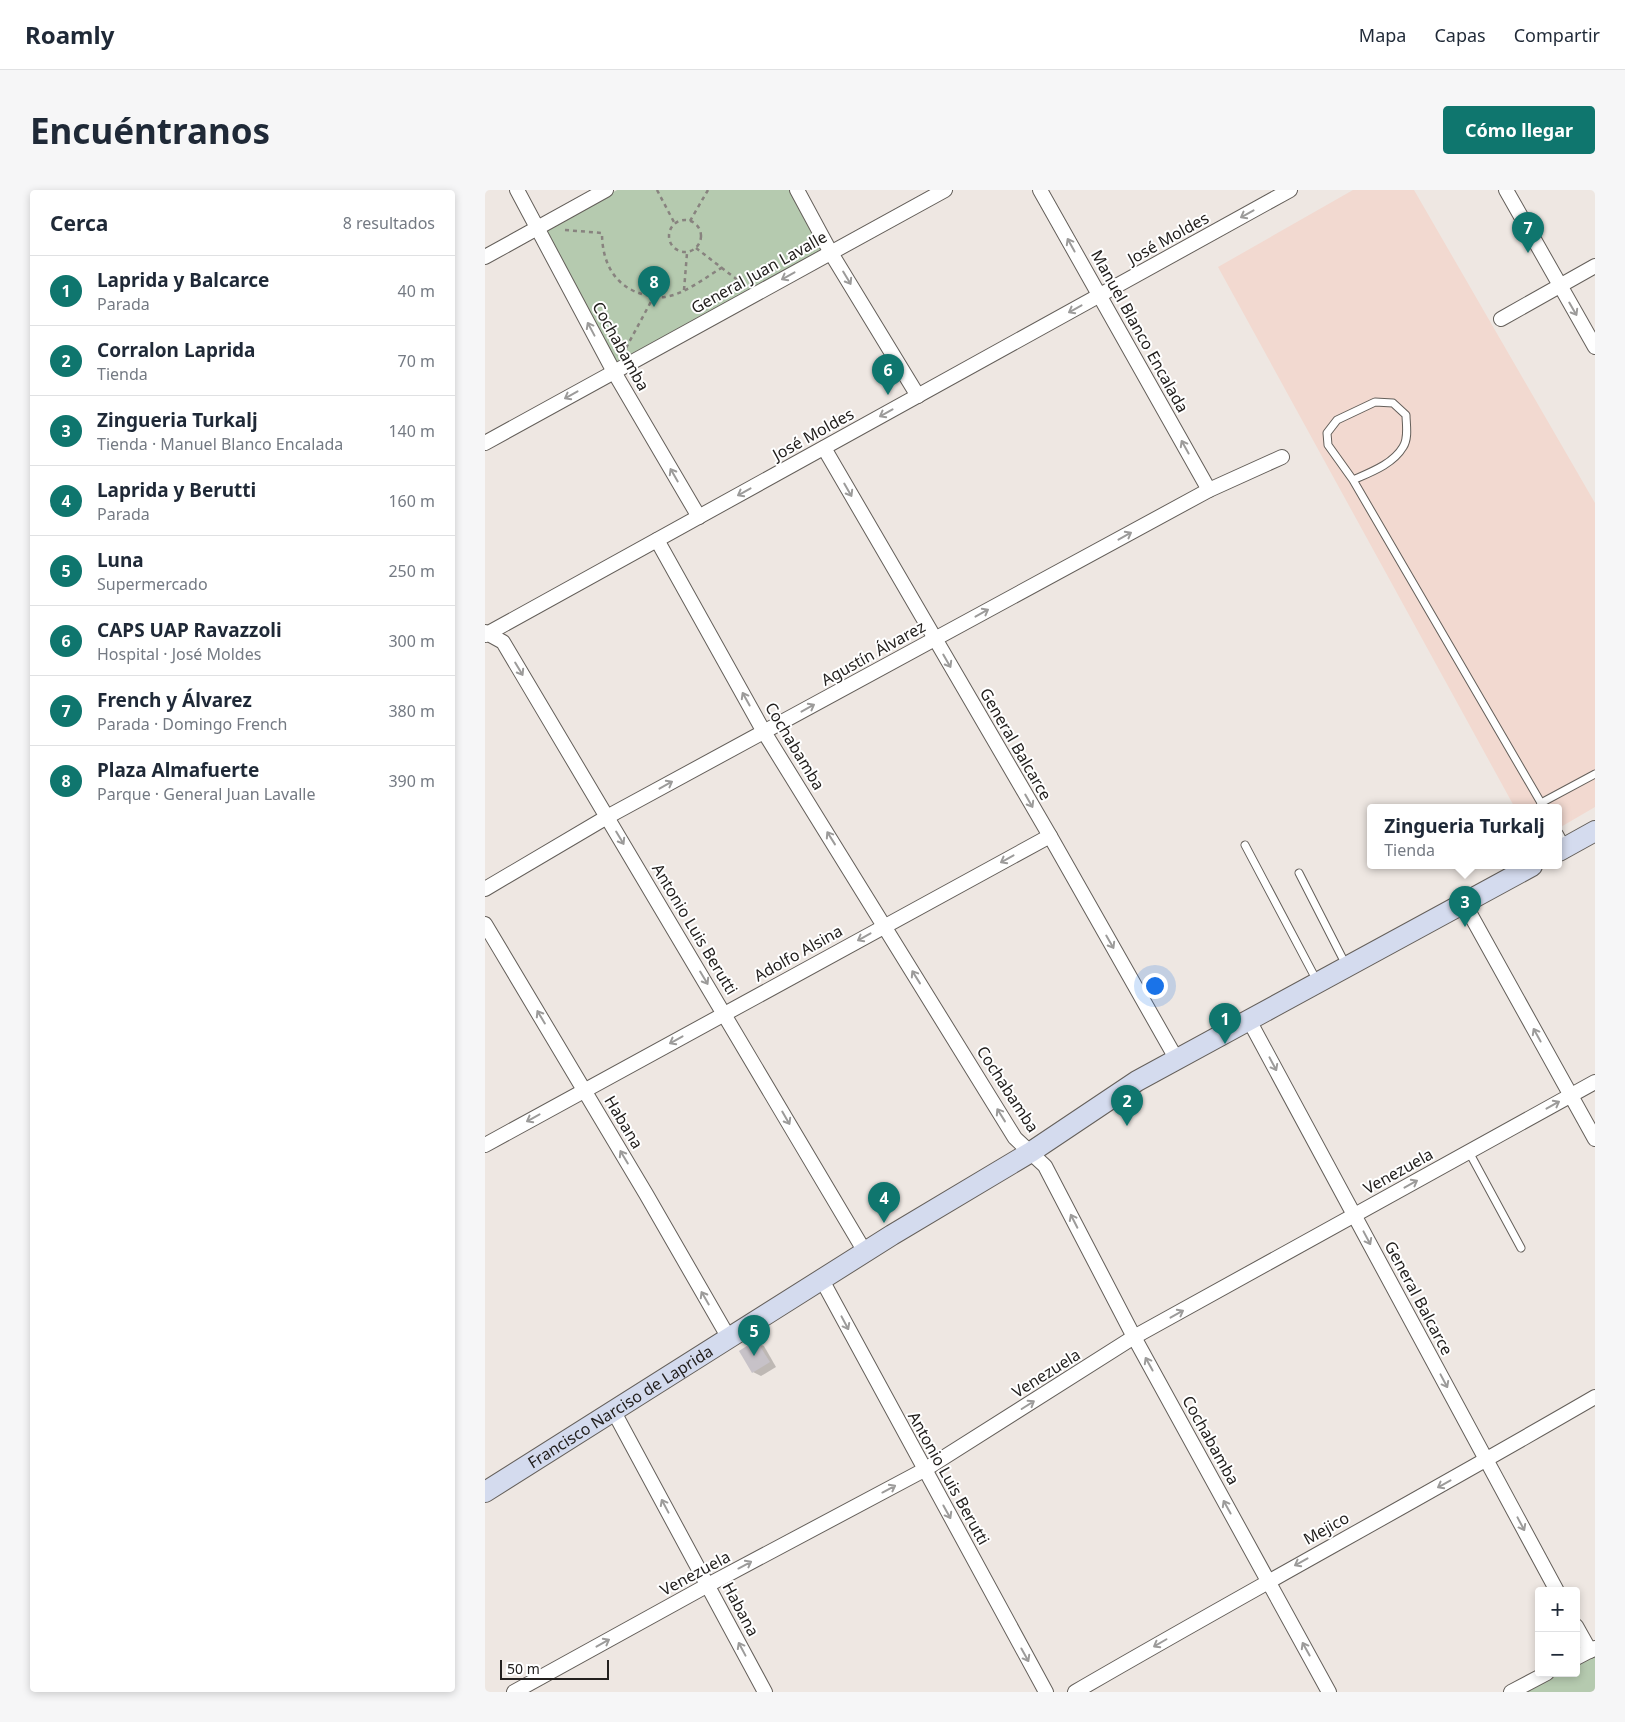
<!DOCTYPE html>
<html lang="es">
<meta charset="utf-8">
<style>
body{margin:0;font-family:"Noto Sans",sans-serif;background:#f6f6f7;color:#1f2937}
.controls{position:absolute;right:15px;bottom:15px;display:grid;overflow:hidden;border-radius:5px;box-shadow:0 2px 8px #0003}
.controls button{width:45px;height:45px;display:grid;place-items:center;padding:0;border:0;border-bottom:1px solid #e0e1e3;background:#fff;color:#1f2937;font:25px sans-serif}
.scale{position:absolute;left:15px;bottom:12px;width:109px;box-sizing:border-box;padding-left:5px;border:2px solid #23201e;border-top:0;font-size:14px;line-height:18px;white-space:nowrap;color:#23201e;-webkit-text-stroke:4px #fff;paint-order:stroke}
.you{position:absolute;left:669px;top:795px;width:18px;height:18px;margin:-12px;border:4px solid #fff;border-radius:50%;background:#1a73e8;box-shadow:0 0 0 8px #1a73e833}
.badge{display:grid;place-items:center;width:32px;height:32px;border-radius:50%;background:#0f766e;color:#fff;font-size:16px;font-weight:700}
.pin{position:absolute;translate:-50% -41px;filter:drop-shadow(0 1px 2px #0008)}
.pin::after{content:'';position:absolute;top:26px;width:18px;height:15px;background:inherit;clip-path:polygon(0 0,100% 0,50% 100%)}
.popup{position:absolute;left:882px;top:614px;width:195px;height:65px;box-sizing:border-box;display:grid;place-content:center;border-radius:5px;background:#fff;filter:drop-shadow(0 1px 4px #0005);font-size:16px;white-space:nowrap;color:#747a83}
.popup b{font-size:19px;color:#1f2937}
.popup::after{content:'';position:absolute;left:50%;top:100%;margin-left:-10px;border:10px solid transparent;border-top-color:#fff}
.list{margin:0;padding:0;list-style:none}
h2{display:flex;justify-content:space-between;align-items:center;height:65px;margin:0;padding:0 20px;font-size:21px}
h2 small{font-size:16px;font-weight:400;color:#747a83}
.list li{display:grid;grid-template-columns:32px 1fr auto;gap:15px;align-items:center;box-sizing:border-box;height:70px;padding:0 20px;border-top:1px solid #e0e1e3}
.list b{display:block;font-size:19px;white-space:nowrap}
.list p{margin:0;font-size:16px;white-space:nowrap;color:#747a83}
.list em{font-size:16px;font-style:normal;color:#747a83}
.map{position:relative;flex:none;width:1110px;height:1502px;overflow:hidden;border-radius:5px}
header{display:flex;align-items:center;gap:30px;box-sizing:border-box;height:70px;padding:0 25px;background:#fff;border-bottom:1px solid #e0e1e3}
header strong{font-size:24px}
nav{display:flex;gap:28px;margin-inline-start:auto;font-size:18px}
.intro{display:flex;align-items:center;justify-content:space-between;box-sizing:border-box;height:120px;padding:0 30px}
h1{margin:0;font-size:35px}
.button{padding:12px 22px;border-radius:5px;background:#0f766e;color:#fff;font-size:18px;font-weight:700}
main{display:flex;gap:30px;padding:0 30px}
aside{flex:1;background:#fff;border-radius:5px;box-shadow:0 2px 8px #0003}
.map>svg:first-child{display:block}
.industrial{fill:#f2d9d0}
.green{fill:#b5caaf}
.shadow{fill:#0003}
.building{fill:#c7c2c8}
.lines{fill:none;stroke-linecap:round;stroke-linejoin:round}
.lane-casing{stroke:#645f5a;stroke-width:9}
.street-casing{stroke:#645f5a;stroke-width:16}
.secondary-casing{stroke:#645f5a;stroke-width:22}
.path{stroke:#88837f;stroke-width:2.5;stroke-dasharray:4 4;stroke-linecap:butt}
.lane{stroke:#fff;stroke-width:7}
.street{stroke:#fff;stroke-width:14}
.secondary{stroke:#d4dbee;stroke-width:20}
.oneway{stroke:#9c9b9a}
.labels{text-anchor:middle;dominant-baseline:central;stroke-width:4;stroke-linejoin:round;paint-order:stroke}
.street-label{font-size:16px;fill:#23201e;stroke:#fff}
</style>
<header>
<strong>Roamly</strong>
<nav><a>Mapa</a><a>Capas</a><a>Compartir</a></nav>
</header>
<div class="intro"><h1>Encuéntranos</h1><a class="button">Cómo llegar</a></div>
<main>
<aside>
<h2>Cerca<small>8 resultados</small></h2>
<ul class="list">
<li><span class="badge">1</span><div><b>Laprida y Balcarce</b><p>Parada</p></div><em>40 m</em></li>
<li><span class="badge">2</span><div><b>Corralon Laprida</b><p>Tienda</p></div><em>70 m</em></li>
<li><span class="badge">3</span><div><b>Zingueria Turkalj</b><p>Tienda · Manuel Blanco Encalada</p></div><em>140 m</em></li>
<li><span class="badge">4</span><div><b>Laprida y Berutti</b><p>Parada</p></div><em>160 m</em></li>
<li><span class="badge">5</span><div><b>Luna</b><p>Supermercado</p></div><em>250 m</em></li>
<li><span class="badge">6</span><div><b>CAPS UAP Ravazzoli</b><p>Hospital · José Moldes</p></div><em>300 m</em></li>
<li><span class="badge">7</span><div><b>French y Álvarez</b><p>Parada · Domingo French</p></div><em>380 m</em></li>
<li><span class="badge">8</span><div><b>Plaza Almafuerte</b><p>Parque · General Juan Lavalle</p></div><em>390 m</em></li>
</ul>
</aside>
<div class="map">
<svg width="1110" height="1502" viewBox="0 0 1110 1502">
<rect width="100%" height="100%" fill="#eee7e2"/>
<polygon class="industrial" points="868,0 929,0 1110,313 1110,617 1074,638 1074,618 1030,618 733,77"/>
<g class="green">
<polygon points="132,0 306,0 339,62 131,173 60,39"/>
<polygon points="1110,1463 1110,1502 1036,1502 1071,1483 1091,1483 1091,1473"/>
</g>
<polygon class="shadow" points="271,1152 279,1156 291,1177 276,1186 268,1182"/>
<polygon class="building" points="271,1150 285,1172 267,1183 254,1161"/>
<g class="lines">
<defs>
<g id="lane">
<path d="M 868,290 C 886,282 908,274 918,257 C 924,248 921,234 921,225 L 908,213 L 890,212 L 852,230 L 842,243 L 843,255 L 868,290 L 1059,618"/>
<polyline points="1056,613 1110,584"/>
<polyline points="1074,643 1081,656"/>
<polyline points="760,655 832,791"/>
<polyline points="814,683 861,775"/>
<polyline points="984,962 1036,1058"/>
</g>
<g id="street">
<polyline points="32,0 129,182 214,327"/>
<polyline points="312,0 346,63 433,206"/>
<polyline points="555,0 724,300"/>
<polyline points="1021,0 1110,157"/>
<polyline points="0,67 121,0"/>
<polyline points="1016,129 1110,76"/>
<polyline points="0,253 460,0"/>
<polyline points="339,258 565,646 692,870"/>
<polyline points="172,350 279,542 530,948 560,976 649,1147 844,1502"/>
<polyline points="0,442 18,452 380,1062"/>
<polyline points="0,445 805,0"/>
<polyline points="0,699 122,627 724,300 797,267"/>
<polyline points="979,713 1110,949"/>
<polyline points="0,734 161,1004 245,1150"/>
<polyline points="765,832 1072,1401"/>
<polyline points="0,955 565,646"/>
<polyline points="337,1090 561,1502"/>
<polyline points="129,1222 280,1502"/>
<polyline points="1091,1436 1105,1461"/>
<polyline points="1091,1468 1110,1458"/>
<polyline points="29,1502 223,1395 439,1280 649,1147 1110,892"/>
<path d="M 590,1502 C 762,1402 938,1307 1110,1207"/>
<polyline points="1026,1502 1062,1483"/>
</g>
<g id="secondary">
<polyline points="1074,661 1110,641"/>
<path id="s1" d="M 0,1302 L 407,1045 L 546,962 L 652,891 L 1047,676"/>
</g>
</defs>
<use href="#lane" class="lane-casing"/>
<use href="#street" class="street-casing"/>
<use href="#secondary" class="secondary-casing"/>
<g class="path">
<polyline points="172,0 190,34"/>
<circle cx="200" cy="46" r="16"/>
<polyline points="205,31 223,0"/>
<path d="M 80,40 L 117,43 C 117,73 130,98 161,105 C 167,106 175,108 180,107 C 200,104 221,87 238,77"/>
<polyline points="211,58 259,95"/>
<polyline points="199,100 202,63"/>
<polyline points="141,158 169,106"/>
</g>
<use href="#lane" class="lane"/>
<use href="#street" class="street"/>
<use href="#secondary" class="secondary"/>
</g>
<defs><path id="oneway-shaft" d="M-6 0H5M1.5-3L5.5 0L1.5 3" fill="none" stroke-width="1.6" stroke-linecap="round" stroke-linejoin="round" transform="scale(1.25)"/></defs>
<g class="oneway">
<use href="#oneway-shaft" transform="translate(762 24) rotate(151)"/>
<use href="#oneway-shaft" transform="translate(586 55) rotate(-119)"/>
<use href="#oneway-shaft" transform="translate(303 86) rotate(151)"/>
<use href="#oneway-shaft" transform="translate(362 88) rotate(59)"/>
<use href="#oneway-shaft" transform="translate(590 119) rotate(151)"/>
<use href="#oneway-shaft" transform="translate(1088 119) rotate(60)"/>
<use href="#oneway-shaft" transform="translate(106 139) rotate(-118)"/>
<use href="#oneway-shaft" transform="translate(86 205) rotate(151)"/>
<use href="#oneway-shaft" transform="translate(401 223) rotate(151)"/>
<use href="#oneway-shaft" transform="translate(700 257) rotate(-119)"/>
<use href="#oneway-shaft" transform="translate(189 285) rotate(-120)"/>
<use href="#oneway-shaft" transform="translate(363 300) rotate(60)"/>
<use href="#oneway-shaft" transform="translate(259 302) rotate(151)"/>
<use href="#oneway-shaft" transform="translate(640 346) rotate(-29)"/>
<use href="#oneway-shaft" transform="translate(497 423) rotate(-29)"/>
<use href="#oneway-shaft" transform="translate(462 471) rotate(60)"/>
<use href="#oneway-shaft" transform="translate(34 479) rotate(59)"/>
<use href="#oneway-shaft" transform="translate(261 509) rotate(-119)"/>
<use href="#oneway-shaft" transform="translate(323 518) rotate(-29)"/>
<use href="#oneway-shaft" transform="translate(181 595) rotate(-29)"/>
<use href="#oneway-shaft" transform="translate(544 611) rotate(60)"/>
<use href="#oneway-shaft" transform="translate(135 648) rotate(59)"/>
<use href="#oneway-shaft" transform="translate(346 648) rotate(-122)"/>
<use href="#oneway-shaft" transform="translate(522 669) rotate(151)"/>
<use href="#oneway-shaft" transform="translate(379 747) rotate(151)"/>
<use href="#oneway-shaft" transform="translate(625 752) rotate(60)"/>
<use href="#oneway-shaft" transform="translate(431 787) rotate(-122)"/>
<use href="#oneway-shaft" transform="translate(219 788) rotate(59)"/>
<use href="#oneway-shaft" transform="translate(56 827) rotate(-121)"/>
<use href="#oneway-shaft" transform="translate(1052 845) rotate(-119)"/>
<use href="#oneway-shaft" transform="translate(191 850) rotate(151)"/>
<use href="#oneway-shaft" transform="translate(788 874) rotate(62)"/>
<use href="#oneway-shaft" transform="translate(1068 915) rotate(-29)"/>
<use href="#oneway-shaft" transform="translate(516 925) rotate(-122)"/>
<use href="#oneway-shaft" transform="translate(48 928) rotate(151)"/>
<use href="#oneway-shaft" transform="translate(301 928) rotate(60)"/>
<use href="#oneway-shaft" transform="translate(139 967) rotate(-121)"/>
<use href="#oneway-shaft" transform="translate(926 994) rotate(-29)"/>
<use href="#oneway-shaft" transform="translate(589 1031) rotate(-117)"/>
<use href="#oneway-shaft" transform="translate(882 1048) rotate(62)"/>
<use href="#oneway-shaft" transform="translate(220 1108) rotate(-120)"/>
<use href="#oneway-shaft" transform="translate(692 1124) rotate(-29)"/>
<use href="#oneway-shaft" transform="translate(360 1133) rotate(62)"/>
<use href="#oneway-shaft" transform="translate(664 1174) rotate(-119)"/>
<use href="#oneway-shaft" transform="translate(959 1191) rotate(62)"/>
<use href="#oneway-shaft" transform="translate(543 1215) rotate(-32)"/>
<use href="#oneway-shaft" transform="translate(959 1294) rotate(151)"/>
<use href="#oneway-shaft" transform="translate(404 1299) rotate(-28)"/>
<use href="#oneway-shaft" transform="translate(180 1316) rotate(-118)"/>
<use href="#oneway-shaft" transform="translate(742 1317) rotate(-119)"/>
<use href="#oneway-shaft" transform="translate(462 1322) rotate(61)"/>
<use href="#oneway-shaft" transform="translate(1036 1334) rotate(62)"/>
<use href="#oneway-shaft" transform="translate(816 1372) rotate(151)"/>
<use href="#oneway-shaft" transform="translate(260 1375) rotate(-28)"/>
<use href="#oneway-shaft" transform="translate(118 1453) rotate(-29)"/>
<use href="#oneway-shaft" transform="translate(675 1453) rotate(150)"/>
<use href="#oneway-shaft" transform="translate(257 1459) rotate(-118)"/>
<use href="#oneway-shaft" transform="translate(821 1459) rotate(-119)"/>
<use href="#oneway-shaft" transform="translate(540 1465) rotate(61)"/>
</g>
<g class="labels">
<g class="street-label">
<text transform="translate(683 48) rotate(-29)">José Moldes</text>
<text transform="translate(274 82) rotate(-29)">General Juan Lavalle</text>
<text transform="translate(655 141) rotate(61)">Manuel Blanco Encalada</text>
<text transform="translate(136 156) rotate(61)">Cochabamba</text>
<text transform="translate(328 244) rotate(-29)">José Moldes</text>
<text transform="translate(388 463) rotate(-29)">Agustín Álvarez</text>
<text transform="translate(531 554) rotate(60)">General Balcarce</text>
<text transform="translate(310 556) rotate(59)">Cochabamba</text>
<text transform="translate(210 739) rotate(59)">Antonio Luis Berutti</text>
<text transform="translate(313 763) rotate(-29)">Adolfo Alsina</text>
<text transform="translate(523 899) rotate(57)">Cochabamba</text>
<text transform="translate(139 932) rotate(59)">Habana</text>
<text transform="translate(913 981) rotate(-29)">Venezuela</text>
<text transform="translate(934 1108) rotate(62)">General Balcarce</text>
<text transform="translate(561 1183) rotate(-32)">Venezuela</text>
<text stroke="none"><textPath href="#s1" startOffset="160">Francisco Narciso de Laprida</textPath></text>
<text transform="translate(726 1250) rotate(61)">Cochabamba</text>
<text transform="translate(464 1288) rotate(61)">Antonio Luis Berutti</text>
<text transform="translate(841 1338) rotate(-29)">Mejico</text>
<text transform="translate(210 1383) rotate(-28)">Venezuela</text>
<text transform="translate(256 1419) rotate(62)">Habana</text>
</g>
</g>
</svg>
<div class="controls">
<button>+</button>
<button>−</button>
</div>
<div class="scale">50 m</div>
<div class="you"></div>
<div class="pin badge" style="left:740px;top:854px">1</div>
<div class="pin badge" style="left:642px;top:936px">2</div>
<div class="pin badge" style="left:980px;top:737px">3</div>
<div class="popup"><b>Zingueria Turkalj</b>Tienda</div>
<div class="pin badge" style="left:399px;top:1033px">4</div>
<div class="pin badge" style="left:269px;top:1166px">5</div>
<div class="pin badge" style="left:403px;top:205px">6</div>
<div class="pin badge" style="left:1043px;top:63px">7</div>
<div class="pin badge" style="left:169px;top:117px">8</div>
</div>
</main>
